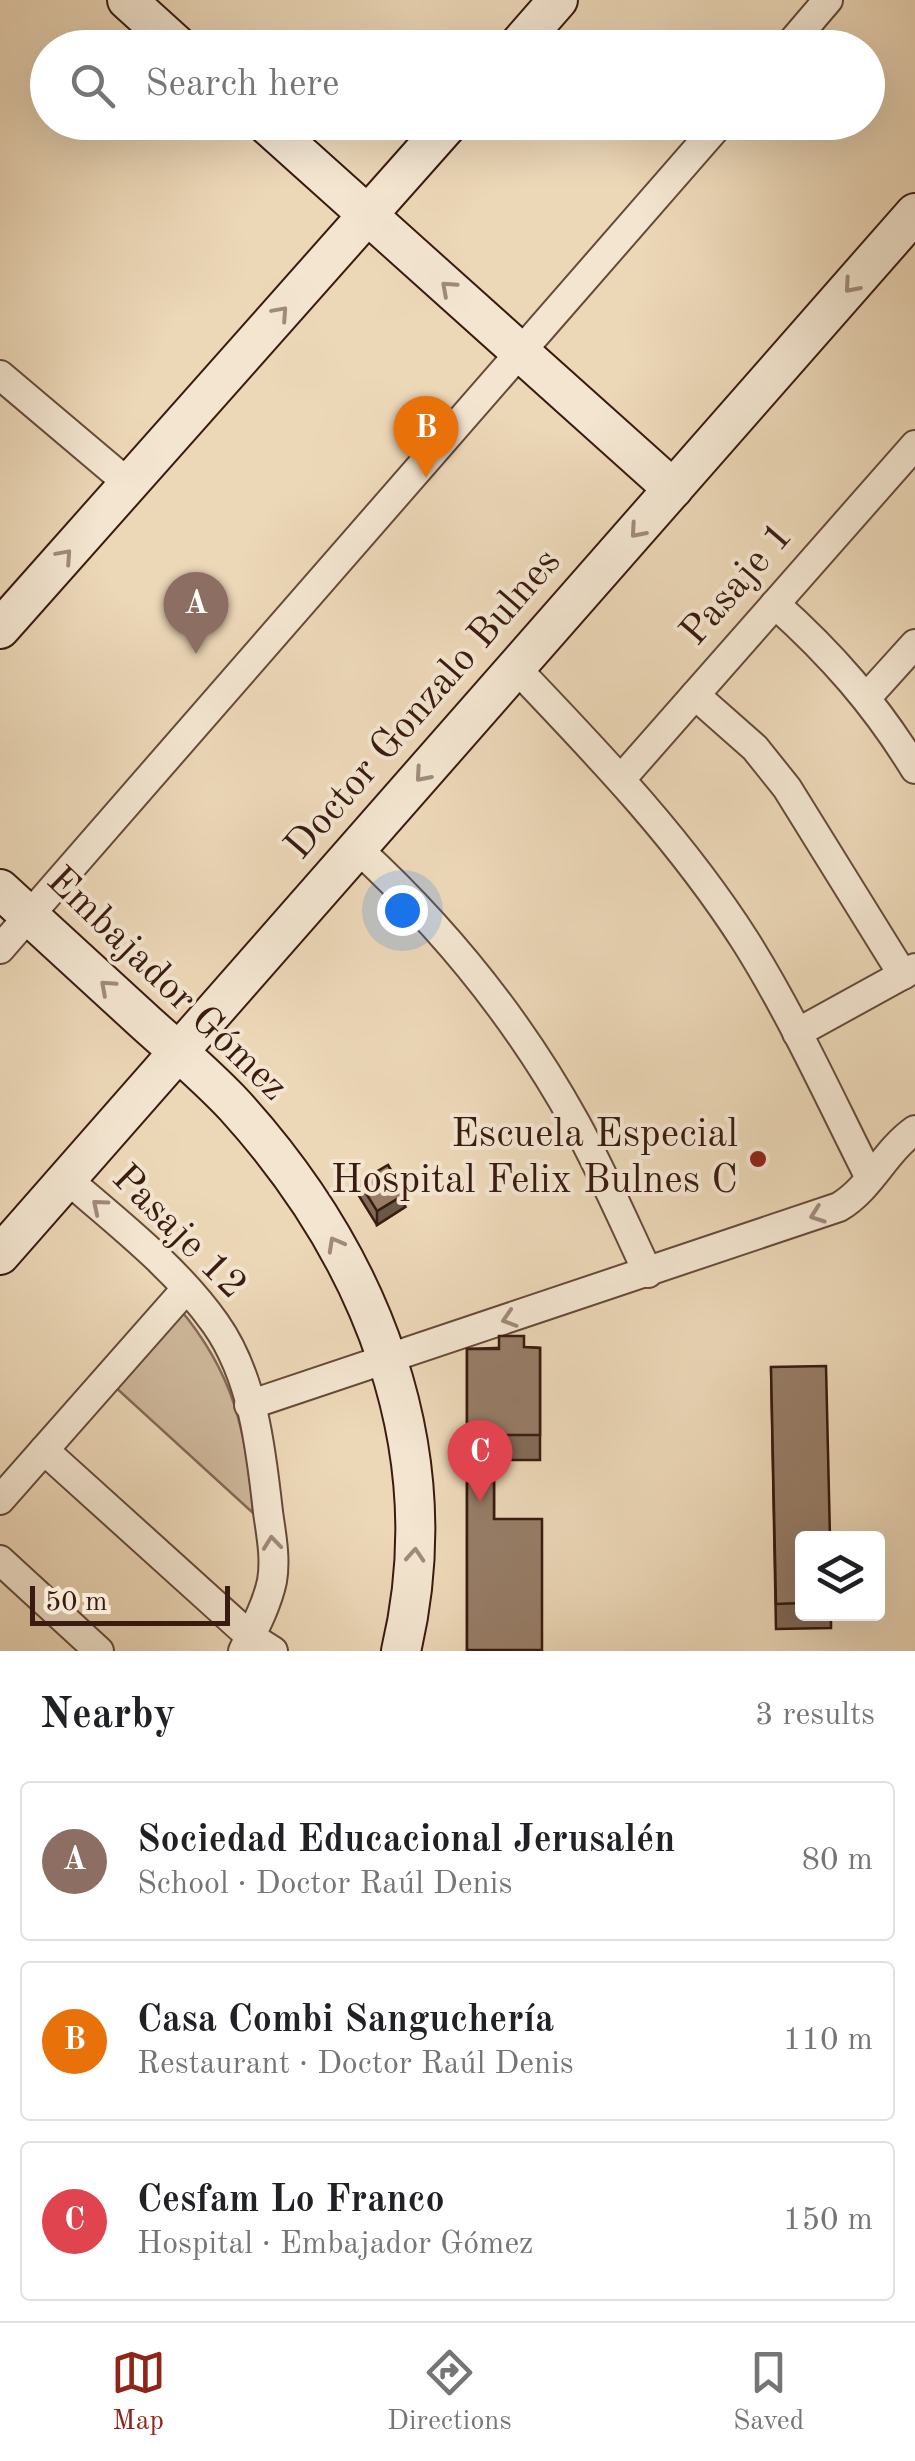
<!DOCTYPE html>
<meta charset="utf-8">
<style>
body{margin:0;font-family:"Old Standard TT",serif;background:#f6f6f6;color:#202124}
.controls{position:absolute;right:30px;bottom:30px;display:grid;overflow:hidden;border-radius:10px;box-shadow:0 10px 40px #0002}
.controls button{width:90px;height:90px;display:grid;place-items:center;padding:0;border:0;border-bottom:2px solid #e0e0e0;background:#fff;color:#202124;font:50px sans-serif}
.scale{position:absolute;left:30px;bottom:25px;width:200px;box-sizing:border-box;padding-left:10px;border:5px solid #3a1b10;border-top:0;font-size:28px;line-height:35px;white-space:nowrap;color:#3a1b10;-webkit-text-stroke:8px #f3e5d0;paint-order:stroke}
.you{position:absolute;left:402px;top:910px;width:35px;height:35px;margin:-25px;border:8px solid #fff;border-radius:50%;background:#1a73e8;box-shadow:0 0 0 15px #1a73e833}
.badge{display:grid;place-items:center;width:65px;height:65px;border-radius:50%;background:#8f2418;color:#fff;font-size:32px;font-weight:700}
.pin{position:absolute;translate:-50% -82px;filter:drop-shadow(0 2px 5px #0008)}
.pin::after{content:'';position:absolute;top:52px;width:35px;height:30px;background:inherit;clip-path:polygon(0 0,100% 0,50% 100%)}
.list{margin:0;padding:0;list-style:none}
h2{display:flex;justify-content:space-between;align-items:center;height:130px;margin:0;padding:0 40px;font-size:42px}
h2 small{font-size:32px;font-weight:400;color:#757577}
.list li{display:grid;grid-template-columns:65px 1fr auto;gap:30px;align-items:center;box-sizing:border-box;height:160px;margin:0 20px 20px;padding:0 20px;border:2px solid #e0e0e0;border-radius:10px}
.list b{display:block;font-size:38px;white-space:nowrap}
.list p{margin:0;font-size:32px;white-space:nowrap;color:#757577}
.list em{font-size:32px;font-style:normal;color:#757577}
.icon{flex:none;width:55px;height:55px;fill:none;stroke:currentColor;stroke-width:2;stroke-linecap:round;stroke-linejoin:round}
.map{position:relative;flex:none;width:915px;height:1651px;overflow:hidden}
.search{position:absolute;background:#fff;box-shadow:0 10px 40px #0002;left:30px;right:30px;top:30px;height:110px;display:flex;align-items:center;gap:25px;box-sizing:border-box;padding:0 35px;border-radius:55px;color:#757577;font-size:38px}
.sheet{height:670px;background:#fff}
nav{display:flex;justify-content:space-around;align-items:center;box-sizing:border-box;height:140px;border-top:2px solid #e0e0e0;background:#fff;font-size:28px;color:#757577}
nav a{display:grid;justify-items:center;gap:5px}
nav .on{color:#8f2418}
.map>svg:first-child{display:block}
.green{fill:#ceb79b;stroke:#846956;stroke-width:2.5}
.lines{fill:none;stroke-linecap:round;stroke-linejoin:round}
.street-casing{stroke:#664a3a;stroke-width:32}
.secondary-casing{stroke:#3a1b10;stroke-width:42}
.street{stroke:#f3e5d0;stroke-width:28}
.secondary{stroke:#f3e5d0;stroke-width:38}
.wall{fill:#826c59;stroke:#3a1b10;stroke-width:2.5}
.shaded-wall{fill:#6a5848;stroke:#3a1b10;stroke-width:2.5}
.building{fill:#977d67;stroke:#3a1b10;stroke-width:2.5}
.oneway{stroke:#a08a7a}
.poi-dot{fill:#8f2418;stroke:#f3e5d0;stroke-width:4}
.labels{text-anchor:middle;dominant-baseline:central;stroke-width:8;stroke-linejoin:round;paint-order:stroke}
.street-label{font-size:40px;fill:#3a1b10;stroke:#f3e5d0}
.poi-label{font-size:40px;fill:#3a1b10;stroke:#f3e5d0;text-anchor:end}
</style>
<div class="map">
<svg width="915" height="1651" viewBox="0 0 915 1651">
<rect width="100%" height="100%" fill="#ecd7b7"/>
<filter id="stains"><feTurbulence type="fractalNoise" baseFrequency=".002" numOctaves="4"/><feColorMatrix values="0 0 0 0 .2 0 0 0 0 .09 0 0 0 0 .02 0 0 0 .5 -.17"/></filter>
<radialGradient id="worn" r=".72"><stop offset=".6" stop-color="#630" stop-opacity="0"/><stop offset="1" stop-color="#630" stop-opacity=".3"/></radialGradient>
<path class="green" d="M 179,1308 C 233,1372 247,1431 253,1513 L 114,1386 Z"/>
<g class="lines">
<defs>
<g id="street">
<polyline points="787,48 828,0"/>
<polyline points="0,375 129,484"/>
<path d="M 775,604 C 831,654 876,705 915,769"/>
<path d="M 516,668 C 599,755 681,840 746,942 C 793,1017 830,1099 870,1178"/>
<polyline points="695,695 755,748 787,788 903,975"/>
<polyline points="867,697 915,644"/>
<polyline points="622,778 915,445"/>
<path d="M 358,849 C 444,928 518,1019 575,1122 C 602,1171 624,1222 648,1273"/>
<polyline points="0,949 721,122"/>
<polyline points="797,1033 915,968"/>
<path d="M 67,1179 C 118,1223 176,1268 215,1323 C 253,1376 261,1449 268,1512 C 271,1534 276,1558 272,1581 C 267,1605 254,1629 243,1651"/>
<path d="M 249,1405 L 839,1207 C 871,1188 884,1152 915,1130"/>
<polyline points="44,1450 251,1637 273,1651"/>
<polyline points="0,1500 186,1289"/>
<polyline points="0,1560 99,1651"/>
</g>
<g id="secondary">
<polyline points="127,0 180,48"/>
<polyline points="516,48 558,0"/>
<polyline points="264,122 673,489"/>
<polyline points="0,629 450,122"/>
<path d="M 0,889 C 49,934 97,978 146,1023 C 176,1050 207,1076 235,1106 C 371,1256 449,1449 401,1651"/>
<polyline points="0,1255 915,213"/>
</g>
</defs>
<use href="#street" class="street-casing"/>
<use href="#secondary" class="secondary-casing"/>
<use href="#street" class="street"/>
<use href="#secondary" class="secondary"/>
</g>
<g class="wall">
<polygon points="359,1182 405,1207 377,1225 359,1196"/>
<polygon points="524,1347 540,1348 540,1460 494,1460 494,1519 542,1651 467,1651 467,1349"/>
<polygon points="771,1367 802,1538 802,1614 831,1614 831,1628 776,1629"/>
</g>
<polygon class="shaded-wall" points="405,1194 405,1207 377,1225 377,1211"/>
<g class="building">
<polygon points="388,1165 405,1194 377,1211 359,1182"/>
<polygon points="499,1336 524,1336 524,1347 540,1348 540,1435 494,1435 494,1519 542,1519 542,1650 467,1650 467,1349 499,1349"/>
<polygon points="826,1366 830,1538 802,1538 802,1603 776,1604 771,1367"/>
</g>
<defs><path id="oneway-chevron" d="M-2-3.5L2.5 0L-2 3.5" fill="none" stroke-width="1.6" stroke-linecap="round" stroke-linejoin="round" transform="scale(2.5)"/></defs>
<g class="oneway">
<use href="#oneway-chevron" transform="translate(851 286) rotate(131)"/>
<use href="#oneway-chevron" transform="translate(448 288) rotate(-138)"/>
<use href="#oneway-chevron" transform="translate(281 313) rotate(-48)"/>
<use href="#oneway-chevron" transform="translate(637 531) rotate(131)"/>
<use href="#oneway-chevron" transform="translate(65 556) rotate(-48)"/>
<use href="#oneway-chevron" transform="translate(422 775) rotate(131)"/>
<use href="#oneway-chevron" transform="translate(107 987) rotate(-138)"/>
<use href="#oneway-chevron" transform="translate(99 1206) rotate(-140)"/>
<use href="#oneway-chevron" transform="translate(817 1215) rotate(160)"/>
<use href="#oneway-chevron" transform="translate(335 1244) rotate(-119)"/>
<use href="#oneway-chevron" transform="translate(509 1319) rotate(162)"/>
<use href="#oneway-chevron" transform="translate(272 1543) rotate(-96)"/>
<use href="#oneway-chevron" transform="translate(415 1555) rotate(-86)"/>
</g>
<circle class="poi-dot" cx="758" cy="1159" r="10"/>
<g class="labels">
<g class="street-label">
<text transform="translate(738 585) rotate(-49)">Pasaje 1</text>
<text transform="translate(424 705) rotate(-49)">Doctor Gonzalo Bulnes</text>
<text transform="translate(166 985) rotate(44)">Embajador Gómez</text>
<text transform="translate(178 1233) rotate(45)">Pasaje 12</text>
</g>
<g class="poi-label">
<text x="738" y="1136">Escuela Especial<tspan x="738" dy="46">Hospital Felix Bulnes C</tspan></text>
</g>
</g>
<rect width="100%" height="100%" filter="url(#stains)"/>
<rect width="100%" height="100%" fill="url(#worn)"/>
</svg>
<div class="controls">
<button><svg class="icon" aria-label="layers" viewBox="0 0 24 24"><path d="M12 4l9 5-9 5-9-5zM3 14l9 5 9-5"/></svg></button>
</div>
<div class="scale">50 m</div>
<div class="you"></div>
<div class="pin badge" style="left:196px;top:654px;background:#8d6e63">A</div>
<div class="pin badge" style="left:426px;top:478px;background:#e8710a">B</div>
<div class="pin badge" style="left:480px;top:1502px;background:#e0444e">C</div>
<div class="search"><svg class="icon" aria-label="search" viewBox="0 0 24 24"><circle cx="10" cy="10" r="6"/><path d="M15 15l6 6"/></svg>Search here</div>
</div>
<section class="sheet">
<h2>Nearby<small>3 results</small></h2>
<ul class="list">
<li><span class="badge" style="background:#8d6e63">A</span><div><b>Sociedad Educacional Jerusalén</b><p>School · Doctor Raúl Denis</p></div><em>80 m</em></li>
<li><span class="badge" style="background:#e8710a">B</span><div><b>Casa Combi Sanguchería</b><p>Restaurant · Doctor Raúl Denis</p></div><em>110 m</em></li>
<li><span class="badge" style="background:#e0444e">C</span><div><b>Cesfam Lo Franco</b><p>Hospital · Embajador Gómez</p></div><em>150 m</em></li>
</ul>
</section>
<nav>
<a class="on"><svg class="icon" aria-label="map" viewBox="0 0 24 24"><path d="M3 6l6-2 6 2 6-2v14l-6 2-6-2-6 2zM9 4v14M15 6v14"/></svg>Map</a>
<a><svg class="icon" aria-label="directions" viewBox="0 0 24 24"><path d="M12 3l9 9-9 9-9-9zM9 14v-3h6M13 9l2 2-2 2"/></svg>Directions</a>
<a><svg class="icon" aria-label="saved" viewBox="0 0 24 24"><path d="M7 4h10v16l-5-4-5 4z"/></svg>Saved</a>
</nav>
